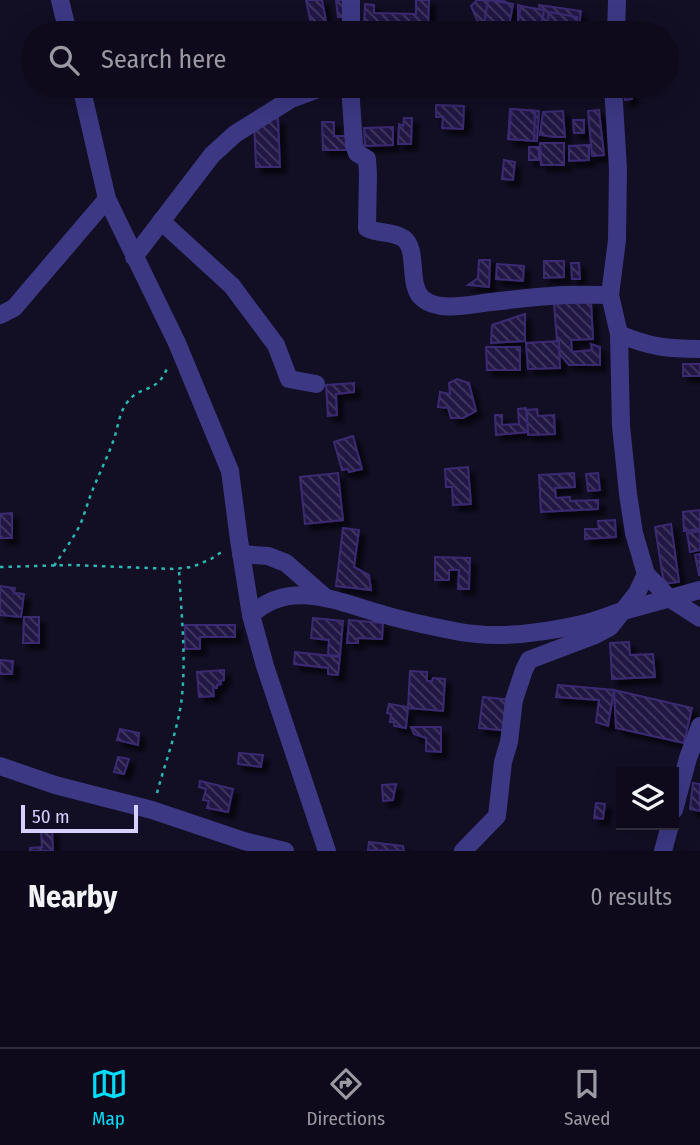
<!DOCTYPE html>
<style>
body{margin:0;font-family:"Fira Sans Condensed",sans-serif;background:#1c1828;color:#f1f3f6}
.controls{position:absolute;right:21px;bottom:21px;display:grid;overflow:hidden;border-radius:0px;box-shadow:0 7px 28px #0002}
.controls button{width:63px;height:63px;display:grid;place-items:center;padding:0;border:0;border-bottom:2px solid #2e2b3a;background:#0e0a1b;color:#f1f3f6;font:35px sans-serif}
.scale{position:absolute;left:21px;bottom:18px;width:117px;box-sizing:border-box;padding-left:7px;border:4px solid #d7d1ff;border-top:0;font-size:19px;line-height:24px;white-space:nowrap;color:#d7d1ff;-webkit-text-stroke:5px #120e24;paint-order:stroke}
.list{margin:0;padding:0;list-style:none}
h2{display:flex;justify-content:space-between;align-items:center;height:91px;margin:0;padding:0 28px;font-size:30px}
h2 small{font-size:23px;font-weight:400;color:#9b9aa3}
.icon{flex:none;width:38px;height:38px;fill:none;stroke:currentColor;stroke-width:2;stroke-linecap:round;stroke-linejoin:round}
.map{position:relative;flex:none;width:700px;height:851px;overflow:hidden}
.search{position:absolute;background:#0e0a1b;box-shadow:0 7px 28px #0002;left:21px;right:21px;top:21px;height:77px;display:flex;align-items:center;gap:18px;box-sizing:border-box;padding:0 24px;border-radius:38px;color:#9b9aa3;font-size:26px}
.sheet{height:196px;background:#0e0a1b}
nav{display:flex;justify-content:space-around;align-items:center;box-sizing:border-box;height:98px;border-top:2px solid #2e2b3a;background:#0e0a1b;font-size:19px;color:#9b9aa3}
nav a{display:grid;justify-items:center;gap:4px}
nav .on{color:#00defc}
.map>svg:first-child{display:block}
.building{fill:url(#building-back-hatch);stroke:#3a2b72;stroke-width:2;filter:url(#shadow)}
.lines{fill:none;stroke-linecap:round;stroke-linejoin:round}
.path{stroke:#2cb8b2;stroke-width:2.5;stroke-dasharray:3.5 5;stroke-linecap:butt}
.street{stroke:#3c3884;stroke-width:18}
</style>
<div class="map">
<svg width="700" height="851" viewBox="0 0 700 851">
<defs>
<pattern id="building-back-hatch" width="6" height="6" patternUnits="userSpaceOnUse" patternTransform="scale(1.75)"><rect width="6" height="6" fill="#231945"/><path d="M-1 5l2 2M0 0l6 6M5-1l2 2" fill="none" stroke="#423961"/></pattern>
<filter id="shadow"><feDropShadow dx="6" dy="6" stdDeviation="2" flood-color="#0009"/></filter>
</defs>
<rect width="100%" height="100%" fill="#120e24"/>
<g class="building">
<polygon points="306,0 322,0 326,21 311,24"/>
<polygon points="336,0 347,0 348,17 338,17"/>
<polygon points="416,0 429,0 428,28 364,26 365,4 374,5 374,13 416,14"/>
<polygon points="477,0 502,0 510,4 509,23 493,26 483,25 477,20 471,6"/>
<polygon points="488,0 513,4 509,26 499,24 497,33 483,30"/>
<polygon points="518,5 540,12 542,33 518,33"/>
<polygon points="539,5 581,11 578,33 545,33"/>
<polygon points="521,6 544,10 540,33 516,33"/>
<polygon points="549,12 577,17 574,33 546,33"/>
<polygon points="350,22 351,33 333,33 333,30 325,31 325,33 313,33 312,25"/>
<polygon points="630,86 632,99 625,100 624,87"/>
<polygon points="436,105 464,106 463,129 442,128 443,117 436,117"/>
<polygon points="510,109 539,111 537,141 508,139"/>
<polygon points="511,109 537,111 535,112 534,141 509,139"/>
<polygon points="599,110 604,155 592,156 588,111"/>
<polygon points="563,111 565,137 555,137 540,135 543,112"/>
<polygon points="278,118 280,167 256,167 254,119"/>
<polygon points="404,118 412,118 411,144 398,144 399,124 403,126"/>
<polygon points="573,120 584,120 584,133 574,133"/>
<polygon points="322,122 334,122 334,136 360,136 360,150 323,150"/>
<polygon points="393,127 393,145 365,146 364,128"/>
<polygon points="540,143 564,143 564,165 541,165"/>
<polygon points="589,145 589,160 569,161 569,146"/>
<rect x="529" y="147" width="10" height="13"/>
<polygon points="504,160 515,162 513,180 502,179"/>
<polygon points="479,260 490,260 489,287 468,285 478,278"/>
<polygon points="544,261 564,261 564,277 544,278"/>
<polygon points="571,263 579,263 580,279 572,279"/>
<polygon points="497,264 524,266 523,281 496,279"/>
<polygon points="591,301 593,339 571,340 572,352 592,350 591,344 600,347 600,365 569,365 558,352 554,304"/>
<polygon points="525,314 525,341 491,343 492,325"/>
<polygon points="559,341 560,368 528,369 526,343"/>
<polygon points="486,347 520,347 520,370 487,370"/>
<rect x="683" y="364" width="17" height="12"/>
<polygon points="457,379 469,383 476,411 463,418 451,418 448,408 438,407 440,392 450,394 449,383"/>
<polygon points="354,383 354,392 336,394 337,415 328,416 326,385"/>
<polygon points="526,408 528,432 496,435 495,415 502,415 502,425 519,424 518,409"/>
<polygon points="537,409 538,416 554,415 555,434 528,435 527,410"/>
<polygon points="353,436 362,469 349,472 348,469 342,470 334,442"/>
<polygon points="468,467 471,504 453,505 452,487 446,487 445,469"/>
<polygon points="338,473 343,520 305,524 300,477"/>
<polygon points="574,473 575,487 555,488 556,498 570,497 570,501 598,500 598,509 541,512 539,475"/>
<polygon points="598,473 600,490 588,491 586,474"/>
<polygon points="700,510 700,529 684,531 683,512"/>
<polygon points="12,513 12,538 0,538 0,514"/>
<polygon points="615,520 616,537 585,539 585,529 599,529 598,521"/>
<polygon points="671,524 679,582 664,584 655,527"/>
<polygon points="343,528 359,530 354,567 369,575 371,590 336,586"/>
<polygon points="700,531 700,550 690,552 687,533"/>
<polygon points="700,554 700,575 699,575 695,555"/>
<polygon points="435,557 470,558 469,589 458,589 459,570 449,570 449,580 435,580"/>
<polygon points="0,586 15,588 14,593 24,594 21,617 0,615"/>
<polygon points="24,617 39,617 39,643 23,643"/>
<polygon points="313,618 343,621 340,656 328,655 329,640 311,638"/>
<polygon points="349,620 383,623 382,639 358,638 358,643 347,643"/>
<polygon points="185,625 235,625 235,637 200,637 200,649 185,649"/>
<polygon points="629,642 630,655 653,654 655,677 612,679 610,643"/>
<polygon points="295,652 340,657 338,675 328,674 328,668 294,664"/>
<polygon points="0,660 13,661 12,674 0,674"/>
<polygon points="224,670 224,680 220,681 221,684 217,685 217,688 213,688 214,696 199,697 197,672"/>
<polygon points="410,671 427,672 427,681 432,681 433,678 445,679 443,711 408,708"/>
<polygon points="558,685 614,690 608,726 596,722 599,700 556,697"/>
<polygon points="614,690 692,708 684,743 616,728"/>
<polygon points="483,697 514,700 510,731 479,728"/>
<polygon points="389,704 408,707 406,728 394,726 394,722 390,722 391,714 387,713"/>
<polygon points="411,727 441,727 441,752 426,751 426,738 414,734"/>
<polygon points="120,729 139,733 138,745 117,740"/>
<polygon points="239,753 263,755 261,767 238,764"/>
<polygon points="118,757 129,759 124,774 114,772"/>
<polygon points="200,781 233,789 228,812 207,808 209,801 203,800 206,789 199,787"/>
<polygon points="693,783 700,784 700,811 690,809"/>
<polygon points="396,784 393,800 383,801 382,785"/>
<polygon points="596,803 605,804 603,819 594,818"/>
<polygon points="52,830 53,851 30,851 30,848 42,847 41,831"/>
<polygon points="369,842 403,846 404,851 368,850"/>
</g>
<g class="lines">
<g class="path">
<path d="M 54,566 C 63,552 73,539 80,525 C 85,513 88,501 93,489 C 100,472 108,456 114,439 C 118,427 119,414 126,404 C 140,383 157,396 168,366"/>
<polyline points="0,567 72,565 174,569 192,567 211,559 223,551"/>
<path d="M 157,793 C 165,763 176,735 181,704 C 187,660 181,613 179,569"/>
</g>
<g class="street">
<polyline points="60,0 68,33"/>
<polyline points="351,0 351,33"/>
<polyline points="616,33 617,0"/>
<polyline points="81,86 107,199 177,343 230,471 239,540 251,615 265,666 327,851"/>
<path d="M 350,86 L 354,145 L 357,153 L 367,159 L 368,174 L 367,228 C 378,234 392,231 403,238 C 419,249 407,284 422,298 C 438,313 472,304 491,302 C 511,300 531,297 550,296 C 570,294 590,295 610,295"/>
<polyline points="401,86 424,88 533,86"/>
<polyline points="613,86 618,169 617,240 610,295 619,334 621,426 628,494 634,533 646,574 669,598 700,618"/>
<polyline points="161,221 232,286 276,345 289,379 316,384"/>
<polyline points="134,257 212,155 235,134 291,99 326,86"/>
<polyline points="0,315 14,308 107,199"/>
<path d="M 619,334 C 650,347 667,349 700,349"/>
<polyline points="241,554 268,556 286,563 326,598"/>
<path d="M 251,615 C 290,578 338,602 382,614 C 408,622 434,627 460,632 C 500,639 543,633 582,624 C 596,621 609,615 623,611 C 648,604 674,597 700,590"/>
<polyline points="0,766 55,785 152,810 244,841 285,851"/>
<polyline points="674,810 688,758 700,726"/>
<polyline points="463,851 497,816 503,762 509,742 514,700 524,670 529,660 595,635 610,627 637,593 646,574"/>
<polyline points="663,851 670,825"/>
</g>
</g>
</svg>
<div class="controls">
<button><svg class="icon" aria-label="layers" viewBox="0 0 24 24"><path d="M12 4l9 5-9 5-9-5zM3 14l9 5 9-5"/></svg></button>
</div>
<div class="scale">50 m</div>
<div class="search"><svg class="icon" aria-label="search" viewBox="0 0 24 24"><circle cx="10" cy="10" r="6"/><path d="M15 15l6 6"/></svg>Search here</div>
</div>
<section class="sheet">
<h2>Nearby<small>0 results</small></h2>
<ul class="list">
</ul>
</section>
<nav>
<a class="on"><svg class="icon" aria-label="map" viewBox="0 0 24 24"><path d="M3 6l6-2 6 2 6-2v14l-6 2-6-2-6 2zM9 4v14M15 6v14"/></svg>Map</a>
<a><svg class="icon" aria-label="directions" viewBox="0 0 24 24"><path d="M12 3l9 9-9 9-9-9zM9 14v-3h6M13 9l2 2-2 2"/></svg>Directions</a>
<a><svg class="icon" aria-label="saved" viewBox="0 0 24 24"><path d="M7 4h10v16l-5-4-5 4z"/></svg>Saved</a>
</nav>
